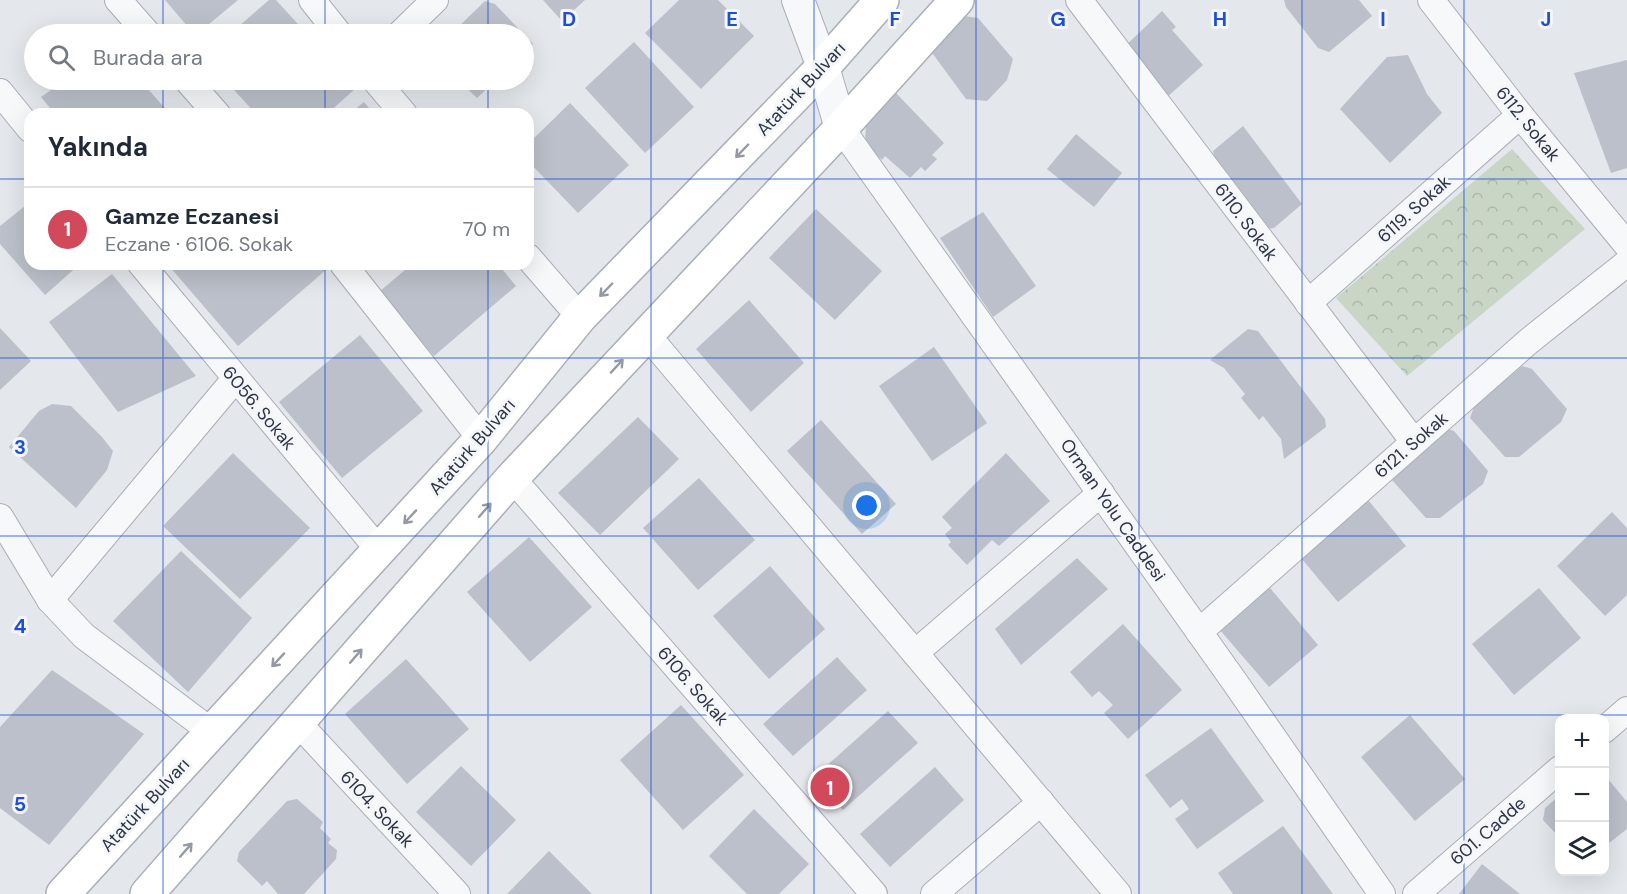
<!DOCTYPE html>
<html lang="tr">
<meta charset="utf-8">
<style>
body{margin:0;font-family:"DM Sans",sans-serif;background:#f2f2f3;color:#1f2937}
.controls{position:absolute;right:18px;bottom:18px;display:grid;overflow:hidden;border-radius:12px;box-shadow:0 6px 24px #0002}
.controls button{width:54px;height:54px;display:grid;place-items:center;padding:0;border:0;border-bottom:2px solid #e0e1e3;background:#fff;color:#1f2937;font:30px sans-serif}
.you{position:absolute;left:867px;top:506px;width:21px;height:21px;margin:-15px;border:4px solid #fff;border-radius:50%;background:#1a73e8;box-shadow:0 0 0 9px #1a73e833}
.badge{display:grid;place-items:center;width:39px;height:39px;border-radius:50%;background:#d1495b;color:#fff;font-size:20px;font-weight:700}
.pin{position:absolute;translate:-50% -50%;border:3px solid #fff;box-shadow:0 2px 6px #0006}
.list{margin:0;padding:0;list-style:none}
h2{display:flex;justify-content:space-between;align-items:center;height:78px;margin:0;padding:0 24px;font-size:26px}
h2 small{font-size:20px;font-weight:400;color:#747a83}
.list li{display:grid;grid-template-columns:39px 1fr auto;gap:18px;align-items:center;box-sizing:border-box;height:84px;padding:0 24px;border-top:2px solid #e0e1e3}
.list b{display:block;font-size:22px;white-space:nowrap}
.list p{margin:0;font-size:20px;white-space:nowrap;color:#747a83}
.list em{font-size:20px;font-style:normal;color:#747a83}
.icon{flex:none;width:33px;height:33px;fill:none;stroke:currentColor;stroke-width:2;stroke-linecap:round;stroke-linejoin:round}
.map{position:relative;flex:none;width:1627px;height:894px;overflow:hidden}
.search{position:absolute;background:#fff;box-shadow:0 6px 24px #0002;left:24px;top:24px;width:510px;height:66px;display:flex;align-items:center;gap:15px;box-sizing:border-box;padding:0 21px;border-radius:33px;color:#747a83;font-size:22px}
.panel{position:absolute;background:#fff;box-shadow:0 6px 24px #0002;left:24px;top:108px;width:510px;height:162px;border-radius:18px}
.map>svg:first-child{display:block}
.park{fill:url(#park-crowns)}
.building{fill:#bbc0ca}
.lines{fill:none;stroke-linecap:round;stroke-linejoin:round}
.minor-casing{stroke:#a9aeb7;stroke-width:28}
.tertiary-casing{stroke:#a9aeb7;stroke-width:34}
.secondary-casing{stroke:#a9aeb7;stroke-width:36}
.minor{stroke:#f7f8fa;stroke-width:26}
.tertiary{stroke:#f7f8fa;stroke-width:32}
.secondary{stroke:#fff;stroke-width:33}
.oneway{stroke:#959aa2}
.grid{fill:none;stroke:#1d4ed8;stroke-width:1.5;stroke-opacity:0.55}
.labels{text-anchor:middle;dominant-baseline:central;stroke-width:6;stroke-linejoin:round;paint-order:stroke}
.street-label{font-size:18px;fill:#2b3445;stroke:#f4f6f9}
.grid-label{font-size:20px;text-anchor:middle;font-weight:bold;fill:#1d4ed8;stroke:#f4f6f9;stroke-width:6;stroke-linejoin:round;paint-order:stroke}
</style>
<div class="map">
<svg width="1627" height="894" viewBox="0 0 1627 894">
<defs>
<pattern id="park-crowns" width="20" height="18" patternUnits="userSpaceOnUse" patternTransform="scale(1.5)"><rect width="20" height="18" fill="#c9d6c5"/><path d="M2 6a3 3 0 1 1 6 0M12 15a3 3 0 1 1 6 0" fill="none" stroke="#adb8ab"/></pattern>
</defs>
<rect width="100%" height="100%" fill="#e4e7ec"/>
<polygon class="park" points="1512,149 1585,229 1407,376 1336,298"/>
<g class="building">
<polygon points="165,0 238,0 197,34 194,34"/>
<polygon points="269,0 276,0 307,34 230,34"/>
<polygon points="543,0 585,0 562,21"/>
<polygon points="679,0 718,0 754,36 701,89 645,33"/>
<polygon points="1284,0 1359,0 1372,16 1329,52 1318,48 1286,7"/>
<polygon points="485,1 495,4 533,44 524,53 524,34 451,34"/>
<polygon points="1162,11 1176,27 1172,30 1203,65 1166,98 1121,50"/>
<polygon points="964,16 978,18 1013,59 1007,80 987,101 966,99 930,50"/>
<polygon points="634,42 694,107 645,153 585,88"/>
<polygon points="1408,55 1427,94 1442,113 1390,163 1340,109 1387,57"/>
<polygon points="1627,60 1627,168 1611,173 1574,73"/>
<polygon points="65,80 140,80 170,114 55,114 41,97"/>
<polygon points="225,80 347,80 355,89 327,114 256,114"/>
<polygon points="458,80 496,80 477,98"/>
<polygon points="895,92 944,143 932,155 937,159 925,171 921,167 910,178 885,156 882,160 865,144 866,123"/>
<polygon points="364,102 374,114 349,114"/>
<polygon points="570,103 629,165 578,213 528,161 528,144"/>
<polygon points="1243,126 1302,204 1274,228 1265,229 1215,159 1213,151"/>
<polygon points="1076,134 1122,173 1094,207 1047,169"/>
<polygon points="30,202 30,264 80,264 45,295 0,244 0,226"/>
<polygon points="816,209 882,271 835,320 769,258"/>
<polygon points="983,212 1036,286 993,317 940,238"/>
<polygon points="172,264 323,264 327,269 238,346 169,266"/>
<polygon points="412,264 498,264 516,286 434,356 379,292"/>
<polygon points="112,274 196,376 118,412 49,322"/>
<polygon points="749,300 804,363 751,412 696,349"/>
<polygon points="0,328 31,361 0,390"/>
<polygon points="1248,329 1258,331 1325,419 1326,427 1284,459 1281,439 1263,416 1259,420 1241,398 1245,394 1224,368 1210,360"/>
<polygon points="360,335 423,411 342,478 279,402"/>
<polygon points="934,347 987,423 932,461 879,386"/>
<polygon points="1522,366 1532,369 1567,409 1561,422 1519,457 1505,457 1470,418 1474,407"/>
<polygon points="52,404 71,406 102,437 113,451 107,470 76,508 9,447 39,411"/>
<polygon points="638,417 679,459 600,535 558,493"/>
<polygon points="821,420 896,504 862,534 787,451"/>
<polygon points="1444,428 1454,431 1488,471 1483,484 1440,518 1426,518 1392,480 1395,469"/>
<polygon points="233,453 310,528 240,599 163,526"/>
<polygon points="1006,453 1050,501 999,546 992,540 967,565 948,545 951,542 945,534 952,528 942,517"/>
<polygon points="699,478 755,540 698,590 643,528"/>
<polygon points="1364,495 1406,546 1338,602 1296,552"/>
<polygon points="1612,512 1627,528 1627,595 1605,616 1557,566"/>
<polygon points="529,537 592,607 530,662 467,592"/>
<polygon points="181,551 252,618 188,692 113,621"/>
<polygon points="1077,558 1108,589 1021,665 995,629"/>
<polygon points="770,566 825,629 769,679 713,616"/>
<polygon points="1264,581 1318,645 1269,687 1214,623"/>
<polygon points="1539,588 1581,638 1514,695 1472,644"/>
<polygon points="1123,624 1182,690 1128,739 1104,713 1113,705 1099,691 1092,697 1070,672"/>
<polygon points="837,657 867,690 793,756 763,724"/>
<polygon points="406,659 469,729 407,784 345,714"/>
<polygon points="52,670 144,734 49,845 0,808 0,727"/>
<polygon points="681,705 744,775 683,830 620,760"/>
<polygon points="888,711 918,743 843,810 814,777"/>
<polygon points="1410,715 1465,779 1415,821 1361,757"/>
<polygon points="1211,728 1264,801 1197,849 1175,819 1189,809 1182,799 1170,808 1145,775"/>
<polygon points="461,766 516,820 471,866 416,812"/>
<polygon points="935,767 964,800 890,867 860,834"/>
<polygon points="1604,774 1627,802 1627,829 1604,847"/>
<polygon points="1560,795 1560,838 1543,820 1545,808"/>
<polygon points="297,799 323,822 320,828 331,839 328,843 337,850 336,859 304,894 278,894 267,881 262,886 237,861 239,852 287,801"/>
<polygon points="754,809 809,864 779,894 747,894 709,856"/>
<polygon points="1283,826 1333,894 1233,894 1218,873"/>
<polygon points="549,851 592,894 507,894"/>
<polygon points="1482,864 1520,894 1459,894"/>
</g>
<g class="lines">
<defs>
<g id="minor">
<polyline points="118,0 148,34"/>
<polyline points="312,0 339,34"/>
<polyline points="1079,0 1414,442"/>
<polyline points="1431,0 1520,115 1627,245"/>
<polyline points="400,34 435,0"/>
<polyline points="187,80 217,114"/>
<polyline points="375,80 404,114"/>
<polyline points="0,92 30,129"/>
<polyline points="841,128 1234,681 1382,894"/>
<polyline points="528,257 580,317"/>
<polyline points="141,264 379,550"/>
<polyline points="343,264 481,439"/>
<polyline points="1308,303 1520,115"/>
<polyline points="647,335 1118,894"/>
<polyline points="512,478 874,894"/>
<polyline points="0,517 50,600 84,636 212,732"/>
<polyline points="50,600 235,379"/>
<polyline points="1199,632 1529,341 1627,263"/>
<polyline points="915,653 1101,493"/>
<polyline points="298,723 457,894"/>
<polyline points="1604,730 1627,710"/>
<polyline points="934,894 1041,802"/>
<polyline points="1416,894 1560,769"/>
</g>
<polyline id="tertiary" points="798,0 823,67 841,128"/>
<g id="secondary">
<polyline points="63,894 481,439 580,317 823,67 882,0"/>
<polyline points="147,894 512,478 841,128 957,0"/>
</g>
</defs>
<use href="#minor" class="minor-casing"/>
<use href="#tertiary" class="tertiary-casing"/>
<use href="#secondary" class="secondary-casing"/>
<use href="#minor" class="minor"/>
<use href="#tertiary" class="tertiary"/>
<use href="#secondary" class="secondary"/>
</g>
<defs><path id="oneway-shaft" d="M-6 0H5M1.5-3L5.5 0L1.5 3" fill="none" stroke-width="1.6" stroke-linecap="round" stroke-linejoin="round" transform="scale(1.5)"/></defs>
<g class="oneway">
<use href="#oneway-shaft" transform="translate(742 151) rotate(134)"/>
<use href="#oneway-shaft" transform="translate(606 290) rotate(134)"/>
<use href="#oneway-shaft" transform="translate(617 366) rotate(-47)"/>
<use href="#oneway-shaft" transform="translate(485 510) rotate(-49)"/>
<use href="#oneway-shaft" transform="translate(410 517) rotate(133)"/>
<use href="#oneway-shaft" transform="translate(356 656) rotate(-49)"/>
<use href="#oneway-shaft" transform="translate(278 660) rotate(133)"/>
<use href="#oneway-shaft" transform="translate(186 850) rotate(-49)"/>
</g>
<path class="grid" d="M 163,0 L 163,34M 325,0 L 325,34M 488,0 L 488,34M 651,0 L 651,894M 814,0 L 814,894M 976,0 L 976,894M 1139,0 L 1139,894M 1302,0 L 1302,894M 1464,0 L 1464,894M 163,80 L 163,114M 325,80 L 325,114M 488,80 L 488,114M 0,179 L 30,179M 528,179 L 1627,179M 163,264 L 163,894M 325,264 L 325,894M 488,264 L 488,894M 0,358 L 1627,358M 0,536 L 1627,536M 0,715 L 1627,715"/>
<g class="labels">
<g class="street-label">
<text transform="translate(801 89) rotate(-47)">Atatürk Bulvarı</text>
<text transform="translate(1528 124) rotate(51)">6112. Sokak</text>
<text transform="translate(1414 209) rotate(-42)">6119. Sokak</text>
<text transform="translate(1246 222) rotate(53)">6110. Sokak</text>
<text transform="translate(259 408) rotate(50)">6056. Sokak</text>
<text transform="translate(1411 445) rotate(-41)">6121. Sokak</text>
<text transform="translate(472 447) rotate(-49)">Atatürk Bulvarı</text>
<text transform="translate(1113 510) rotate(55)">Orman Yolu Caddesi</text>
<text transform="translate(693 686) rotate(49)">6106. Sokak</text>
<text transform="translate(145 805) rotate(-47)">Atatürk Bulvarı</text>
<text transform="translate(377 809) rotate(47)">6104. Sokak</text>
<text transform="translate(1488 831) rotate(-41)">601. Cadde</text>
</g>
</g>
<g class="grid-label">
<text x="569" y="26">D</text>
<text x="732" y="26">E</text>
<text x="895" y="26">F</text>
<text x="1058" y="26">G</text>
<text x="1220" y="26">H</text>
<text x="1383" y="26">I</text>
<text x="1546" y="26">J</text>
<text x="20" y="454">3</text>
<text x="20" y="633">4</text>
<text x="20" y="811">5</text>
</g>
</svg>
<div class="controls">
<button>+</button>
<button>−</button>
<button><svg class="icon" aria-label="layers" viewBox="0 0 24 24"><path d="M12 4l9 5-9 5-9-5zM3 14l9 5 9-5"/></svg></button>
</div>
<div class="you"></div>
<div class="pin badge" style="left:830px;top:787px">1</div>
<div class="search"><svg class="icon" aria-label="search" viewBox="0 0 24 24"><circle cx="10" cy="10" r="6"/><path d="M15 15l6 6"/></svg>Burada ara</div>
<section class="panel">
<h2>Yakında<small></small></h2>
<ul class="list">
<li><span class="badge">1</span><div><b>Gamze Eczanesi</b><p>Eczane · 6106. Sokak</p></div><em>70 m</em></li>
</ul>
</section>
</div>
